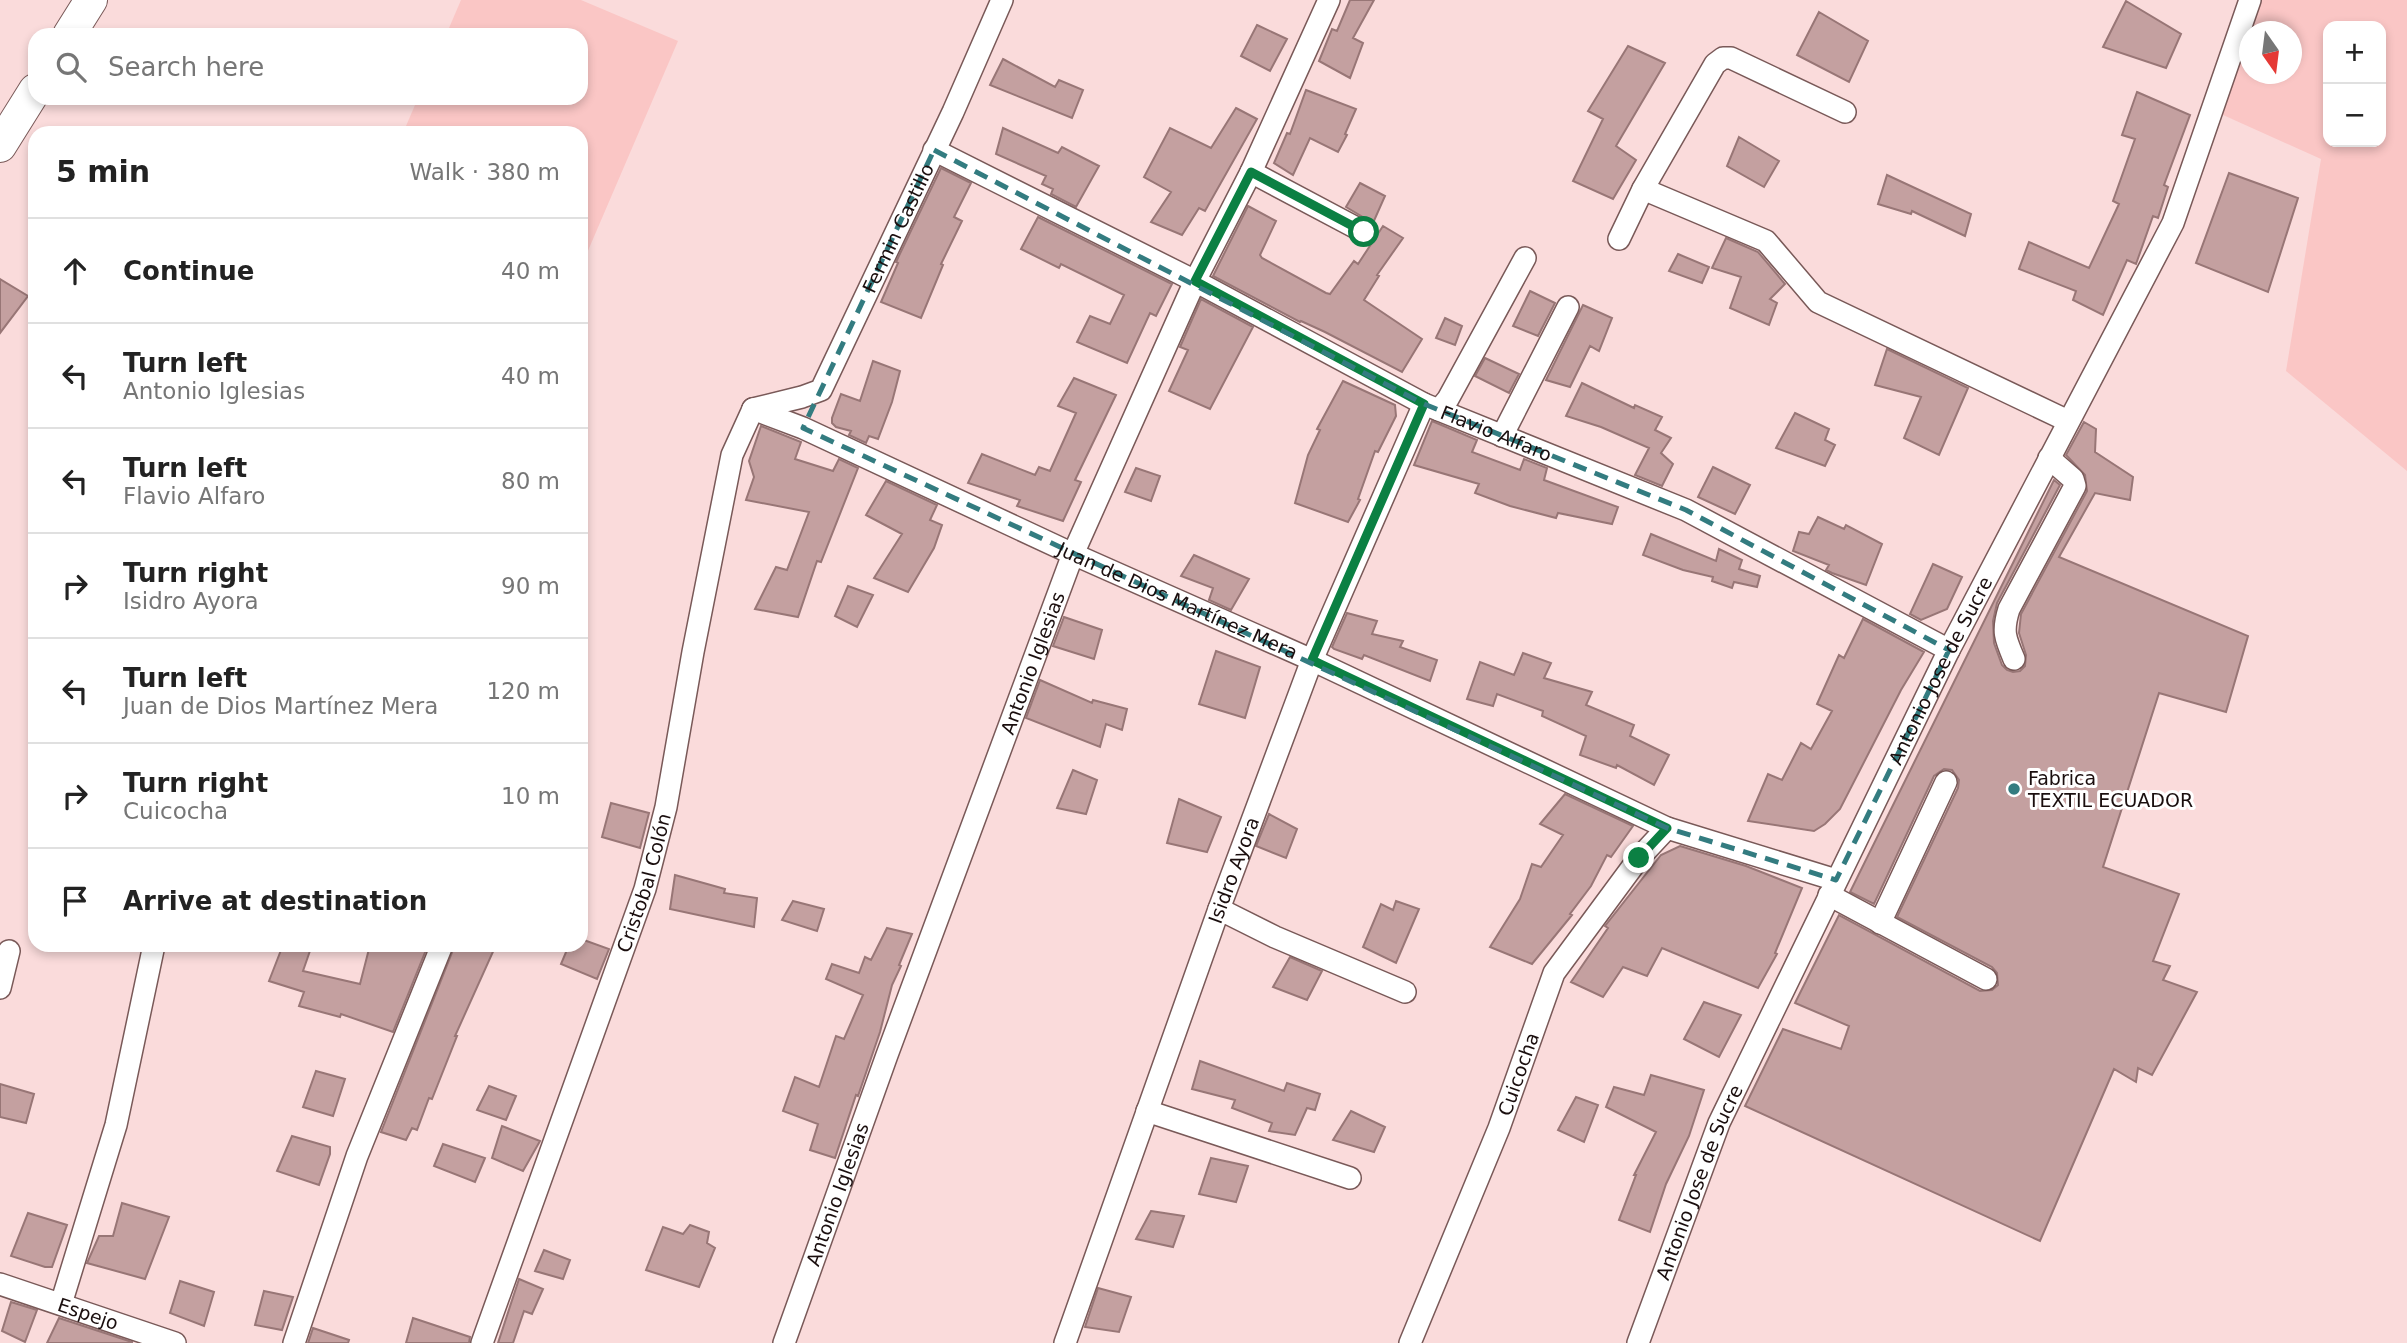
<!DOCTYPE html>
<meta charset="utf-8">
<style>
body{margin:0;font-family:"DejaVu Sans",sans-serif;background:#f2f2f2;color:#222}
.controls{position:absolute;right:21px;top:21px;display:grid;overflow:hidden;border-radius:14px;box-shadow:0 4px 10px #0003}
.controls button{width:63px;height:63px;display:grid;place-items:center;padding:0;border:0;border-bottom:2px solid #e0e0e0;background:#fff;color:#222;font:35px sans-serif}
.compass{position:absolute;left:2239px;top:21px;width:63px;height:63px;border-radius:50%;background:#fff;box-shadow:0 4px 10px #0003;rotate:166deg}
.stop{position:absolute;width:21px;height:21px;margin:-16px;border:5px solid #0b8043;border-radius:50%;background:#fff}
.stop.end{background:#0b8043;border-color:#fff;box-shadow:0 2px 7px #0008}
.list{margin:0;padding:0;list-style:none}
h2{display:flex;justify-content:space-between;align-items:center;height:91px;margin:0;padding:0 28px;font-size:30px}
h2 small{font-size:23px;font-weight:400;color:#767676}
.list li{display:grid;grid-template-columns:46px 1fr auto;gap:21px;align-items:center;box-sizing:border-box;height:105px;padding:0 28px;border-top:2px solid #e0e0e0}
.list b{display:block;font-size:26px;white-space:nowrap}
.list p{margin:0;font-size:23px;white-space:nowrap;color:#767676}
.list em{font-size:23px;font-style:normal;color:#767676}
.icon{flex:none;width:38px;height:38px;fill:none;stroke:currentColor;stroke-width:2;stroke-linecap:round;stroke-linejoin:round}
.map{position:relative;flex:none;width:2407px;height:1343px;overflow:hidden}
.search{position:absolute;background:#fff;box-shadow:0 4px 10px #0003;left:28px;top:28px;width:560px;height:77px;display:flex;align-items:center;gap:18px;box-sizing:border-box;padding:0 24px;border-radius:21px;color:#767676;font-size:26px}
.panel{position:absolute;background:#fff;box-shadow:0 4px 10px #0003;left:28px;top:126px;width:560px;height:826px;border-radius:21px}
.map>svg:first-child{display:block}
.green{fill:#fac6c5;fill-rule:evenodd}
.building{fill:#c4a0a0;stroke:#987676;stroke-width:2}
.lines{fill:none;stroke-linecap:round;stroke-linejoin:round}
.minor-casing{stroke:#795958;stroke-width:24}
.highway-casing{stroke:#795958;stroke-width:34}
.minor{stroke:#fff;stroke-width:21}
.highway{stroke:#fff;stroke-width:32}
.route{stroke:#0b8043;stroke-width:9}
.marked{fill:none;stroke:#337c80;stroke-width:5;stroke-dasharray:14 9;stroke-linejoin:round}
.poi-dot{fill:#337c80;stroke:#fff;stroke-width:2.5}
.labels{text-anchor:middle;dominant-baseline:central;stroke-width:6;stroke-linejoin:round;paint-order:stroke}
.street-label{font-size:19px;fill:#1a0e0e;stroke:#fff}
.poi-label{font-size:19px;fill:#1a0e0e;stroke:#fff;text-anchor:start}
</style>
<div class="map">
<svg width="2407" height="1343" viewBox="0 0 2407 1343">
<rect width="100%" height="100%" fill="#fadbdb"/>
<path class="green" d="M 461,0 L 581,0 L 678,41 L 581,267 L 581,133 L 403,133 L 418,98 L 581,98 L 581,35 L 446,35 Z
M 2250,0 L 2407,0 L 2407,471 L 2286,371 L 2321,159 L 2212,110 ZM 2328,26 L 2381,26 L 2381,142 L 2328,142 ZM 2250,32 L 2292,32 L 2292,74 L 2250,74 Z"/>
<path class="building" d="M 1350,0 L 1374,0 L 1353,38 L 1363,43 L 1350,78 L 1319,61 L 1332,29 L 1337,31 Z
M 2126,1 L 2181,34 L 2166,68 L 2103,47 Z
M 1819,12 L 1868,41 L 1849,82 L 1797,55 Z
M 1257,25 L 1287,39 L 1270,71 L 1241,56 Z
M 1628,46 L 1665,63 L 1616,146 L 1636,160 L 1613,199 L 1573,181 L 1603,119 L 1588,111 Z
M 1003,59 L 1055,87 L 1059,80 L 1083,90 L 1072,118 L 990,85 Z
M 1306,90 L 1356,109 L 1345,134 L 1347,135 L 1338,152 L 1310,138 L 1293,175 L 1274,163 L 1287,133 L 1290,134 Z
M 2137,92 L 2190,115 L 2164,185 L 2168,187 L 2158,218 L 2153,216 L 2136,264 L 2127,260 L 2103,315 L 2073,300 L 2076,291 L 2019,269 L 2029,242 L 2089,268 L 2119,204 L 2113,201 L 2135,139 L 2122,135 Z
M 1236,108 L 1257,119 L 1205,211 L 1199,208 L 1182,235 L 1151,222 L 1171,192 L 1144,177 L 1170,128 L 1211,148 Z
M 1003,128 L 1058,153 L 1062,147 L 1099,166 L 1076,207 L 1051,194 L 1053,189 L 1042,184 L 1046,176 L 996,154 Z
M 1739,137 L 1779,161 L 1764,187 L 1727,166 Z
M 941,168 L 971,183 L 954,217 L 962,221 L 941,264 L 943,265 L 921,318 L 881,302 L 898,263 L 896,262 Z
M 2229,173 L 2298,198 L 2268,292 L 2196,263 Z
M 1887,175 L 1971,214 L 1965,236 L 1912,211 L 1911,214 L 1878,204 Z
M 1360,183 L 1385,196 L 1373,223 L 1346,207 Z
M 1248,206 L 1276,221 L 1260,255 L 1262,258 L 1326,293 L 1330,294 L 1354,261 L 1358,264 L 1383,226 L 1403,238 L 1377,275 L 1379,276 L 1364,300 L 1422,339 L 1402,372 L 1325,332 L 1301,321 L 1300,322 L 1213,276 Z
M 1038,217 L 1172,284 L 1156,316 L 1150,313 L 1127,363 L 1077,342 L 1090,316 L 1110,324 L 1124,295 L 1061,264 L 1059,268 L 1021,249 Z
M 1726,238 L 1758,252 L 1785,284 L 1770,299 L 1777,303 L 1769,325 L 1730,308 L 1741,277 L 1712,268 Z
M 1678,254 L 1709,267 L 1702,283 L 1669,271 Z
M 0,279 L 28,296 L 0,333 Z
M 1530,291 L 1555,303 L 1538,336 L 1513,326 Z
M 1201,299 L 1253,327 L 1210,409 L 1169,391 L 1188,350 L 1180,347 Z
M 1583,305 L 1612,318 L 1599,351 L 1590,346 L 1570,387 L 1546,380 Z
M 1445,318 L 1462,326 L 1455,345 L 1436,338 Z
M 1887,349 L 1968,388 L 1939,455 L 1904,438 L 1921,397 L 1875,385 Z
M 1485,358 L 1519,374 L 1509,393 L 1475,376 Z
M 873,361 L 900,371 L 892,402 L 878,439 L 869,436 L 866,443 L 849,435 L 851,431 L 836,427 L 832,423 L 832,418 L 841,394 L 860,401 Z
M 1074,378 L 1116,395 L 1075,480 L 1081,482 L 1063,521 L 1017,506 L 1020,500 L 968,483 L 982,454 L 1035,475 L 1039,467 L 1050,471 L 1076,413 L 1058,406 Z
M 1343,381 L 1395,405 L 1396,416 L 1378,452 L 1375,451 L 1358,499 L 1360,500 L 1348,522 L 1295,503 L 1308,455 L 1320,430 L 1317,429 Z
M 1582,383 L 1634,408 L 1635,405 L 1662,417 L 1655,430 L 1671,438 L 1661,453 L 1673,464 L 1662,486 L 1635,475 L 1649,448 L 1601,427 L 1566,416 Z
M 1795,413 L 1829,429 L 1825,440 L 1835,445 L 1825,466 L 1776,448 Z
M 1432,421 L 1477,440 L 1472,452 L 1520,470 L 1524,459 L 1547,468 L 1544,480 L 1618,507 L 1612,524 L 1558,513 L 1556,518 L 1510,506 L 1475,493 L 1479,484 L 1414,465 Z
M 2084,422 L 2096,429 L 2095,452 L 2133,477 L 2130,500 L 2095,493 L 2059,557 L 2248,636 L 2226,712 L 2159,693 L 2103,867 L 2179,894 L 2153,961 L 2170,966 L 2163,980 L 2197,992 L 2152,1075 L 2138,1068 L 2136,1082 L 2114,1069 L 2040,1241 L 1745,1106 L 1783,1029 L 1841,1049 L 1849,1026 L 1795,1003 L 1839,915 L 1980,991 L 1992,990 L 1998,985 L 1997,973 L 1992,967 L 1897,917 L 1958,788 L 1959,780 L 1952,770 L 1944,769 L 1934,776 L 1874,904 L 1850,892 L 2054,480 L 2060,485 L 1997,603 L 1993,621 L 1994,643 L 2002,665 L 2007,670 L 2013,672 L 2020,671 L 2025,666 L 2026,655 L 2019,633 L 2021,614 L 2087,491 L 2085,475 L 2066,455 Z
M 761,426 L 801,442 L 795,459 L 833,471 L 839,459 L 858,468 L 821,562 L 817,561 L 798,617 L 755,609 L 776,567 L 787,570 L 809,512 L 746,500 L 754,477 L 749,461 Z
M 1713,467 L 1750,485 L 1735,514 L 1698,497 Z
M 1136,468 L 1160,476 L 1151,501 L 1125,492 Z
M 886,481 L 937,505 L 930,520 L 942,525 L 934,548 L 908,592 L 874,578 L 902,534 L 866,515 Z
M 1818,517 L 1844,529 L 1846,525 L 1882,544 L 1866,585 L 1832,573 L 1826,570 L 1829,565 L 1793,551 L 1799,532 L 1809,534 Z
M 1651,534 L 1716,561 L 1719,549 L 1742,560 L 1739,569 L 1760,576 L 1757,587 L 1734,582 L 1732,588 L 1712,581 L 1713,577 L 1683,570 L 1643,555 Z
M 1194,555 L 1249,579 L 1231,610 L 1209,600 L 1213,588 L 1181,576 Z
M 1933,564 L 1962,577 L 1947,609 L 1921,620 L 1910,614 Z
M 848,586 L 873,595 L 857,627 L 835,616 Z
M 1347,613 L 1377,621 L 1372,634 L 1403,641 L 1400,647 L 1437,660 L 1430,681 L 1364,655 L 1362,659 L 1334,649 L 1332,647 Z
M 1064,617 L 1102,630 L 1094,659 L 1053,646 Z
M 1863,619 L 1924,652 L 1901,690 L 1840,809 L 1825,824 L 1814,831 L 1748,821 L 1768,774 L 1782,780 L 1801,743 L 1811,749 L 1832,711 L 1817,704 L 1839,655 L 1844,658 Z
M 1216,651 L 1260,667 L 1245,718 L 1199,704 Z
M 1523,653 L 1551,663 L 1544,678 L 1592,692 L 1586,705 L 1634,725 L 1630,736 L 1669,755 L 1654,785 L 1617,765 L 1616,768 L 1580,755 L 1586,736 L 1542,716 L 1543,711 L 1497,694 L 1493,706 L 1467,699 L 1480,662 L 1514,675 Z
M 1040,680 L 1092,703 L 1093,700 L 1127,709 L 1122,730 L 1106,724 L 1100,747 L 1026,718 Z
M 1073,770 L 1097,780 L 1086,814 L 1057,808 Z
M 1565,794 L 1633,826 L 1611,857 L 1607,855 L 1591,886 L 1570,914 L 1572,915 L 1532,964 L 1490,947 L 1520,899 L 1532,864 L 1541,867 L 1563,835 L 1540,824 Z
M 1179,799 L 1221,817 L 1207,852 L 1167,843 Z
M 611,803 L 649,813 L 640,848 L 602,837 Z
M 1269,814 L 1297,829 L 1286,858 L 1256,846 Z
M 1680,846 L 1746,866 L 1802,888 L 1775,953 L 1777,954 L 1758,988 L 1662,948 L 1647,976 L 1623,967 L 1603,997 L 1571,982 L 1608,928 L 1605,926 L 1661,855 Z
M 675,875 L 725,889 L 724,893 L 757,898 L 754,927 L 670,909 Z
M 793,901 L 824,909 L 817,931 L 782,920 Z
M 1396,901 L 1419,909 L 1396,963 L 1363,947 L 1381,904 L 1393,910 Z
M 887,928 L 912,934 L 899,965 L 901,966 L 892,985 L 880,1032 L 858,1096 L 856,1095 L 835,1158 L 810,1150 L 818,1124 L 783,1111 L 795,1077 L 819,1087 L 836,1036 L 844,1039 L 863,995 L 826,979 L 832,964 L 859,973 L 865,957 L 871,960 Z
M 581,939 L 609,949 L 597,979 L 561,964 L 569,945 L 581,945 Z
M 283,945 L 312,945 L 303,971 L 360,984 L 370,945 L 428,945 L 393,1032 L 341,1014 L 340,1017 L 299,1006 L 304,992 L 269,981 Z
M 455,945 L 496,945 L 455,1036 L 457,1036 L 432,1099 L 429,1098 L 417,1130 L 412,1128 L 406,1140 L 381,1132 Z
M 1290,957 L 1322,971 L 1307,1000 L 1273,987 Z
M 1704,1002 L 1741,1015 L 1719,1057 L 1684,1039 Z
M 1200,1061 L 1284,1091 L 1287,1083 L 1320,1094 L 1315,1110 L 1307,1108 L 1295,1135 L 1269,1131 L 1272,1123 L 1232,1108 L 1235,1100 L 1192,1089 Z
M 316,1071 L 345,1079 L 333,1116 L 303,1107 Z
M 1651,1075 L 1704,1090 L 1689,1136 L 1666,1184 L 1650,1232 L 1619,1220 L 1636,1175 L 1634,1175 L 1656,1132 L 1606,1107 L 1614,1087 L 1644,1095 Z
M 0,1084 L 34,1094 L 26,1123 L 0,1117 Z
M 489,1086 L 516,1096 L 506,1120 L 477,1110 Z
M 1576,1097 L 1598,1105 L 1584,1142 L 1558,1130 Z
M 1351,1111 L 1385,1127 L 1374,1152 L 1333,1140 Z
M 502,1126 L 540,1141 L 523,1171 L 492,1158 Z
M 292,1136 L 330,1147 L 330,1154 L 319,1185 L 277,1171 Z
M 443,1144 L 485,1158 L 475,1182 L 434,1166 Z
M 1211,1158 L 1248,1166 L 1236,1202 L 1199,1194 Z
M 122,1203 L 169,1217 L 145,1279 L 87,1263 L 99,1236 L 113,1236 Z
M 1151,1211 L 1184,1216 L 1173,1247 L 1136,1239 Z
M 28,1213 L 67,1225 L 52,1267 L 45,1267 L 11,1256 Z
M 690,1225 L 709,1232 L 707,1243 L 715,1248 L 699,1287 L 646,1270 L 663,1227 L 683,1234 Z
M 544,1250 L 570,1260 L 563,1279 L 535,1271 Z
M 519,1279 L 543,1289 L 532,1314 L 524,1311 L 513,1343 L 498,1343 Z
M 180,1281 L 214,1292 L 204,1326 L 170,1313 Z
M 1098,1288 L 1131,1297 L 1119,1332 L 1085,1327 Z
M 264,1291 L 293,1297 L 282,1330 L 255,1325 Z
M 11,1302 L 37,1310 L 25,1342 L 2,1331 Z
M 59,1318 L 132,1342 L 132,1343 L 47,1343 Z
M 413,1318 L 470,1337 L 469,1343 L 406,1343 Z
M 313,1328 L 349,1340 L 348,1343 L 308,1343 Z"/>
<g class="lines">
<defs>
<g id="minor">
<path id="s1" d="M 934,150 L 1195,281 L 1424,404 L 1686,510 L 1949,650"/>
<path d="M 1251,172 L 1364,232"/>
<path d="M 1643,189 L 1766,241 L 1818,302 L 2068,421"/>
<path d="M 1619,239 L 1643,189 L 1715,64 L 1723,58 L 1731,58 L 1845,112"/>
<path id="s2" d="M 753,409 L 803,428 L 1073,554 L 1312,660 L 1667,828 L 1836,880"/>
<path id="s3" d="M 753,409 L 802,397 L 821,390 L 953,112 L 1002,0"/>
<path d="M 1439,410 L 1448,399 L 1525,258"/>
<path d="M 1502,436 L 1568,307"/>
<path d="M 2014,659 C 2005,638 2002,631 2009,609 L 2075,486 L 2073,479 L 2049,458"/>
<path d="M 1829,895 L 1986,979"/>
<path d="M 1219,909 L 1275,937 L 1405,992"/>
<path d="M 1880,923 L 1946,782"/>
<path d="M 0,988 L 9,951"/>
<path d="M 1147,1111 L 1350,1178"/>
<path id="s4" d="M 0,1284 L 175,1343"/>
<path d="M 61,1304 L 116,1125 L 154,945"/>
<path d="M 294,1343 L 357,1156 L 442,945"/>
<path id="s5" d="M 482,1343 L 645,889 L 666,807 L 693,652 L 732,455 L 753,409"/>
<path id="s6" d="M 784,1343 L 887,1055 L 1073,554 L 1195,281 L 1251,172 L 1329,0"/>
<path id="s7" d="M 1065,1343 L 1219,909 L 1312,660 L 1424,404"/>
<path id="s8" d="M 1410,1343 L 1499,1128 L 1554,973 L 1639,858 L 1667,828"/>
<path id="s9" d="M 1638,1343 L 1719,1123 L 1949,650 L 2173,223 L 2250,0"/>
</g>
<path id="highway" d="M 69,35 L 91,0
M 0,146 L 35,90"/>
</defs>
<use href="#minor" class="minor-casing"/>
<use href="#highway" class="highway-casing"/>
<use href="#minor" class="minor"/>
<use href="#highway" class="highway"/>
</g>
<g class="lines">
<path class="route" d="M 1364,232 L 1251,172 L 1195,281 L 1424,404 L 1312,660 L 1667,828 L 1639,858"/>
</g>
<path class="marked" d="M 934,150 L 1424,404 L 1686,510 L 1949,650 L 1836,880 L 1667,828 L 803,428 Z"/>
<circle class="poi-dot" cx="2014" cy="789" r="7"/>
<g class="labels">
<g class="street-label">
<text stroke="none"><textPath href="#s3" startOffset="250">Fermin Castillo</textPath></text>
<text stroke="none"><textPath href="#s1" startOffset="630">Flavio Alfaro</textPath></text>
<text stroke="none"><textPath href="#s2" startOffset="466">Juan de Dios Martínez Mera</textPath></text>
<text stroke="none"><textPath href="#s6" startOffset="724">Antonio Iglesias</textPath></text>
<text stroke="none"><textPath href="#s9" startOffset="738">Antonio Jose de Sucre</textPath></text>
<text stroke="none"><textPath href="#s7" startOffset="502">Isidro Ayora</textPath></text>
<text stroke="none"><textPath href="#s5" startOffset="488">Cristobal Colón</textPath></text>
<text stroke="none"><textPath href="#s8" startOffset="290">Cuicocha</textPath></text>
<text stroke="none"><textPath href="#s9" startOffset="172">Antonio Jose de Sucre</textPath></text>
<text stroke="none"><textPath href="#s6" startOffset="158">Antonio Iglesias</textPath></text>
<text stroke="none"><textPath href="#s4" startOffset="93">Espejo</textPath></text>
</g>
<g class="poi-label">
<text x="2028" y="778">Fabrica<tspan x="2028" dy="22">TEXTIL ECUADOR</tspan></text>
</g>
</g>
</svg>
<div class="controls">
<button>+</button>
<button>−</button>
</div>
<svg class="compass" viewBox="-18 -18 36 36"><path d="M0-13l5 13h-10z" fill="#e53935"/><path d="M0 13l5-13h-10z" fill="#767676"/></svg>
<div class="stop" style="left:1364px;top:232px"></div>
<div class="stop end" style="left:1639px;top:858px"></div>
<div class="search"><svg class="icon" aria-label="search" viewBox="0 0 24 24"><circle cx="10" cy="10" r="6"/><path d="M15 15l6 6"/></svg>Search here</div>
<section class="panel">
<h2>5 min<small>Walk · 380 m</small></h2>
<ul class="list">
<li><svg class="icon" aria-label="ahead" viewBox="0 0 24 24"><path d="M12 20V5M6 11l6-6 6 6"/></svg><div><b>Continue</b></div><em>40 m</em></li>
<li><svg class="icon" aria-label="left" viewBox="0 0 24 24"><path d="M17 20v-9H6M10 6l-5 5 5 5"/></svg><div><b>Turn left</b><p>Antonio Iglesias</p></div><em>40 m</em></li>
<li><svg class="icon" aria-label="left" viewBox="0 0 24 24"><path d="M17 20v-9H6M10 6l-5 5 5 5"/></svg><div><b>Turn left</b><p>Flavio Alfaro</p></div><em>80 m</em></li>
<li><svg class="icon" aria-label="right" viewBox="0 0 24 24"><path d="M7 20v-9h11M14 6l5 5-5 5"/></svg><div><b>Turn right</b><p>Isidro Ayora</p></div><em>90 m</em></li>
<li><svg class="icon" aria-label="left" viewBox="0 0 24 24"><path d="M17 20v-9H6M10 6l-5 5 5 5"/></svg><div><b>Turn left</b><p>Juan de Dios Martínez Mera</p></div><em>120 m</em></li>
<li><svg class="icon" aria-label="right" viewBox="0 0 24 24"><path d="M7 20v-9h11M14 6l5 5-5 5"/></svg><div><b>Turn right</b><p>Cuicocha</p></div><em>10 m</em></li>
<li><svg class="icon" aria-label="arrive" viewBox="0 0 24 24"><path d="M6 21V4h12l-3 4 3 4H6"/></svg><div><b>Arrive at destination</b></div></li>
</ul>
</section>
</div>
